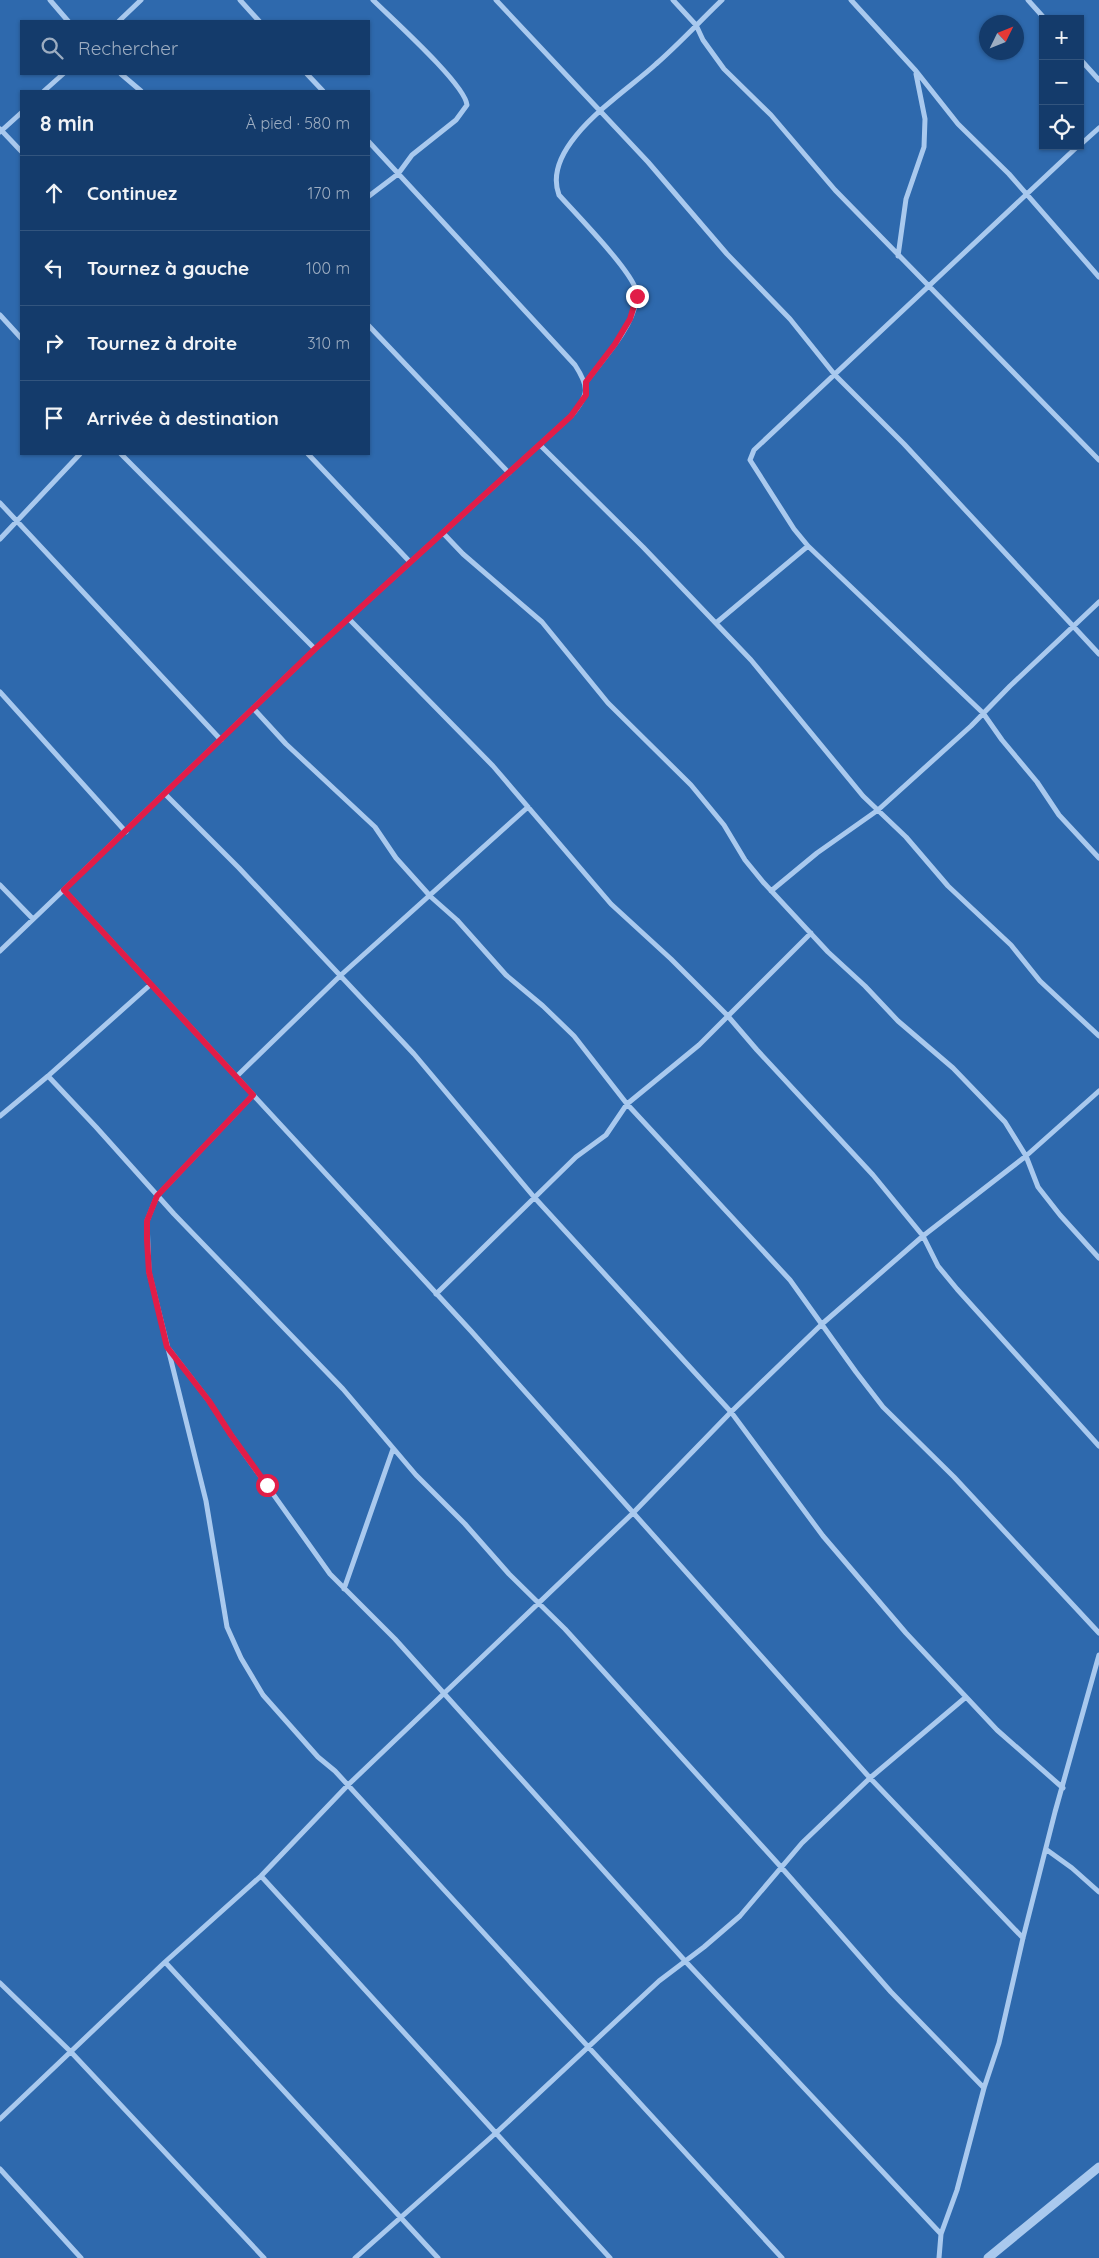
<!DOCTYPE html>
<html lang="fr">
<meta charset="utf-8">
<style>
body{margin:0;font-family:Quicksand,sans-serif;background:#1d4271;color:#f1f3f6}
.controls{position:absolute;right:15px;top:15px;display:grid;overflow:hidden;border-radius:0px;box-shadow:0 1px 4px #0004}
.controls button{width:45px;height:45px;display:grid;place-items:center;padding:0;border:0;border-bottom:1px solid #33557e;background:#143b6b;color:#f1f3f6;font:25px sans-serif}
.compass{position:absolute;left:979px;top:15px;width:45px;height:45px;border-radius:50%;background:#143b6b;box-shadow:0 1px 4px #0004;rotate:47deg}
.stop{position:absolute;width:15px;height:15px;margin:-11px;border:4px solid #e11d48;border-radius:50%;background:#fff}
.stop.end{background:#e11d48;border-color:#fff;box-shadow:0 1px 5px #0008}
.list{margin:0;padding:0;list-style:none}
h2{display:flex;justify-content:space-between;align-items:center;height:65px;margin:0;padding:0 20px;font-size:21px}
h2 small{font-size:16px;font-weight:400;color:#9dadc1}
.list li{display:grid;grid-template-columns:32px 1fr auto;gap:15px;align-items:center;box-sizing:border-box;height:75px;padding:0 20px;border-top:1px solid #33557e}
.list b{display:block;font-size:19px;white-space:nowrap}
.list em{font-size:16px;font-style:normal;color:#9dadc1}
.icon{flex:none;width:28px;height:28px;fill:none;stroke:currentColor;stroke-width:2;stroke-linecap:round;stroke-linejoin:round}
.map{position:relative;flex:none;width:1099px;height:2258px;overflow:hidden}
.search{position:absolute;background:#143b6b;box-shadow:0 1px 4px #0004;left:20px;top:20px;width:350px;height:55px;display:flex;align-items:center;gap:12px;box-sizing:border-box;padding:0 18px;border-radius:0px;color:#9dadc1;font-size:19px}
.panel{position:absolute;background:#143b6b;box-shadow:0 1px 4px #0004;left:20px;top:90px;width:350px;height:365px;border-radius:0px}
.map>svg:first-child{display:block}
.green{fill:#2e69ad;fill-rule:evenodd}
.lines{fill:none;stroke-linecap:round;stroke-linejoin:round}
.minor{stroke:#a9c9ee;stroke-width:5}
.tertiary{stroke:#a9c9ee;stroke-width:9}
.route{stroke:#e11d48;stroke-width:6}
</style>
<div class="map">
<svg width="1099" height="2258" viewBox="0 0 1099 2258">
<rect width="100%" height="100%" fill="#1b4f8f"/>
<path class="green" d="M 0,0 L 1099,0 L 1099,2258 L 0,2258 ZM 1043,19 L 1080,19 L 1080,146 L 1043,146 ZM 21,21 L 369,21 L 369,74 L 21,74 ZM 986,22 L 1016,22 L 1016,52 L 986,52 ZM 21,91 L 369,91 L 369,454 L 21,454 Z"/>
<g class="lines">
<path class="minor" d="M 50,0 L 68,21
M 240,0 L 259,21
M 496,0 L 648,162 L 727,254 L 790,319 L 835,375 L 904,444 L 1099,654
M 673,0 L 696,25 L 703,40 L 724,69 L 771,115 L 835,190 L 1099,460
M 851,0 L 916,71 L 958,124 L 1009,174 L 1099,277
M 1028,0 L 1045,19
M 119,21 L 141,0
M 1080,59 L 1099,80
M 121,74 L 141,91
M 307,74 L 323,91
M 44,91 L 63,74
M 0,129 L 21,151
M 0,132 L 21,113
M 1080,145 L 1099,128
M 1078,146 L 754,450 L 750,460 L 794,529 L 808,546 L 983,713 L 1002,740 L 1037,782 L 1059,815 L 1099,858
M 369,196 L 398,174 L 412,155 L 456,120 L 467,105 C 465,84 391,18 373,0
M 898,256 L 906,199 L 924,147 L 925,119 L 916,74
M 0,315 L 21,338
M 369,326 L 509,473
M 586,382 C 602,360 632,329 636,301 C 637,298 637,293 636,290 C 630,269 576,214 559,195 C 540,145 625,93 656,64 C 679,44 700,21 722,0
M 540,445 L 643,547 L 751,660 L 863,796 L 906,837 L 948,886 L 1011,945 L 1040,981 L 1099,1036
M 121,454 L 315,649
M 308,454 L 410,562
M 0,503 L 221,740
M 443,533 L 463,554 L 542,622 L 608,703 L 691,785 L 724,825 L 745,860 L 763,882 L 828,952 L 865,986 L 898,1021 L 953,1068 L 1005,1122 L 1026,1156 L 1038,1187 L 1060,1215 L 1099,1258
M 0,539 L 80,454
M 349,619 L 493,766 L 611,904 L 671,959 L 727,1015 L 757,1050 L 873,1175 L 923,1236 L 938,1266 L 957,1289 L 1099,1446
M 716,623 L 808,546
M 0,692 L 126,832
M 253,708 L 286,744 L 375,827 L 396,858 L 431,897 L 457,920 L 506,975 L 543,1006 L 574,1036 L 627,1104 L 790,1280 L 856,1372 L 883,1407 L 954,1477 L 1099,1633
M 165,794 L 239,868 L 414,1054 L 534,1197 L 731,1412 L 823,1536 L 906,1633 L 997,1730 L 1063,1788
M 0,885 L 33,919
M 64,890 L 471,1331 L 870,1778 L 1023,1938
M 771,891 L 817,853 L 878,810 L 971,726 L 1010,686 L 1099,602
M 0,951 L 315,649 L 571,416 C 589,395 590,388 575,365 L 369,142
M 48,1076 L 96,1127 L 174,1214 L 343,1389 L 416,1475 L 465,1524 L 509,1574 L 565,1629 L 781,1867 L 891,1992 L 984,2088
M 236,1077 L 341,975 L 528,807
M 253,1095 L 157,1196 L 147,1221 L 149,1272 L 206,1501 L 227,1627 L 241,1658 L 263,1695 L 318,1757 L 335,1771 L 782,2258
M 0,1116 L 48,1076 L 150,985
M 436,1294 L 576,1157 L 606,1135 L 627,1104 L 699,1045 L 811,933
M 169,1349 L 209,1401 L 231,1435 L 330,1574 L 395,1639 L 686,1962 L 941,2234
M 344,1589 L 393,1449
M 1047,1850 L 1072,1868 L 1099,1892
M 261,1876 L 610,2258
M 165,1962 L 438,2258
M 0,1983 L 71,2052 L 264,2258
M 0,2119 L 165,1962 L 261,1876 L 348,1785 L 634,1512 L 731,1412 L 822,1324 L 923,1236 L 1026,1156 L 1099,1091
M 0,2169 L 81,2258
M 355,2258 L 497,2132 L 659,1981 L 704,1947 L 740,1916 L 802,1843 L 870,1778 L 966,1697
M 939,2258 L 941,2234 L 957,2190 L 984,2088 L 999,2043 L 1023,1938 L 1055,1812 L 1099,1655"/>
<path class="tertiary" d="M 988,2258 L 1099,2167"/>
</g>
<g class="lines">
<path class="route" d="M 267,1485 L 231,1435 L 209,1401 L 167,1347 L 149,1272 L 147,1240 L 147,1221 L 157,1196 L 253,1095 L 64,890 L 315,649 L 571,416 L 586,395 L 586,382 L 615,344 L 630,319 L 637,296"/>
</g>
</svg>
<div class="controls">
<button>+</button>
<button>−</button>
<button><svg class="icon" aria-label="locate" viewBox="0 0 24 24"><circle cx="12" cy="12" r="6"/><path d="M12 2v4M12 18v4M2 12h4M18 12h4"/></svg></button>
</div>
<svg class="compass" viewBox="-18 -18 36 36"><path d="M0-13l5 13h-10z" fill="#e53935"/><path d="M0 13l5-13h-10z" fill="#9dadc1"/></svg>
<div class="stop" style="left:267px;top:1485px"></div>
<div class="stop end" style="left:637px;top:296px"></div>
<div class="search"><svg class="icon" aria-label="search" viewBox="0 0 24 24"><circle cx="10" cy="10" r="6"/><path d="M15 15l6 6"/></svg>Rechercher</div>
<section class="panel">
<h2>8 min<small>À pied · 580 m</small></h2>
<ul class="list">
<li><svg class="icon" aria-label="ahead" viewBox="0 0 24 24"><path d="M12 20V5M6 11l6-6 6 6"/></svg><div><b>Continuez</b></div><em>170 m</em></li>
<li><svg class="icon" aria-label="left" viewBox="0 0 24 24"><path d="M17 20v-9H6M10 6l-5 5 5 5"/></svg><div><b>Tournez à gauche</b></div><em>100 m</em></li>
<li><svg class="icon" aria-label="right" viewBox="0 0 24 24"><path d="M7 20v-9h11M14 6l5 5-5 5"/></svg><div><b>Tournez à droite</b></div><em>310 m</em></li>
<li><svg class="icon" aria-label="arrive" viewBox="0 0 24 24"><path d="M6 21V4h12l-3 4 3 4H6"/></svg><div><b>Arrivée à destination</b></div></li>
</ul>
</section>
</div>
